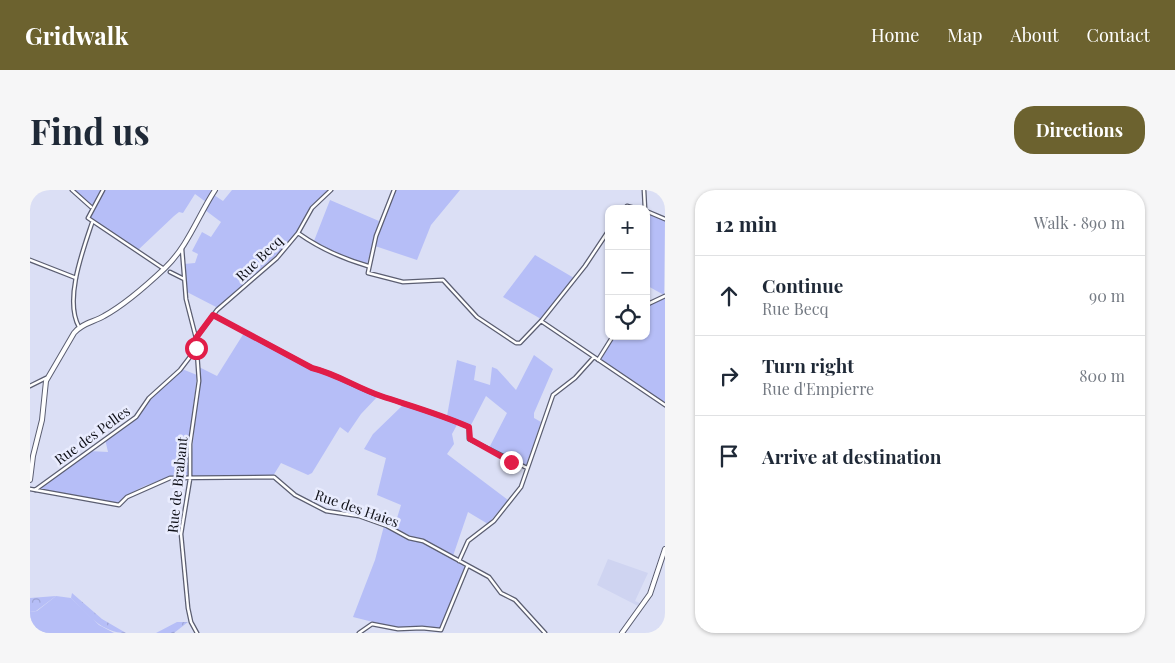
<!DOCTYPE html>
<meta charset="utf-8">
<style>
body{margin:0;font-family:"Playfair Display",serif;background:#f6f6f7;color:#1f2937}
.controls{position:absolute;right:15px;top:15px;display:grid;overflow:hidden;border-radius:10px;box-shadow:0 1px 4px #0004}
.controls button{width:45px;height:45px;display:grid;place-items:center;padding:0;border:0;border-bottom:1px solid #e0e1e3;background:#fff;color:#1f2937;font:25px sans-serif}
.stop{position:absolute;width:15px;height:15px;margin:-11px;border:4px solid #e11d48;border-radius:50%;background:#fff}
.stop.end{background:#e11d48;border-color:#fff;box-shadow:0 1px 5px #0008}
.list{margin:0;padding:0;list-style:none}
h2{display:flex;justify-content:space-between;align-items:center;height:65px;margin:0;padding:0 20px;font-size:21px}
h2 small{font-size:16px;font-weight:400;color:#747a83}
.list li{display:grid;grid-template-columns:32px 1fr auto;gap:15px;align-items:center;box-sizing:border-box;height:80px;padding:0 20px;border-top:1px solid #e0e1e3}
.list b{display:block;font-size:19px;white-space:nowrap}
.list p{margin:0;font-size:16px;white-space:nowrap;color:#747a83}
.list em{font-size:16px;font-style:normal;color:#747a83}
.icon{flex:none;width:28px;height:28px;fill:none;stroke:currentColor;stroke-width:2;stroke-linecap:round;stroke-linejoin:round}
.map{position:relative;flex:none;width:635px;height:443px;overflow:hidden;border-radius:20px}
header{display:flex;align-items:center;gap:30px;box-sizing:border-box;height:70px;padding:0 25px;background:#6c622f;color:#fff}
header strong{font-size:24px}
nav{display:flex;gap:28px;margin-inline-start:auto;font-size:18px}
.intro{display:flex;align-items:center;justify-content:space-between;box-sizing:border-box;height:120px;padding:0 30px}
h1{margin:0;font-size:35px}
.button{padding:12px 22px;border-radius:20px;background:#6c622f;color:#fff;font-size:18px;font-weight:700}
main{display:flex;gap:30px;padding:0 30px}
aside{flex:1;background:#fff;border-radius:20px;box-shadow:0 1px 4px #0004}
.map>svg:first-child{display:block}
.built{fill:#cfd4f1}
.green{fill:#b6bef7}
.forest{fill:url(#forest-crowns)}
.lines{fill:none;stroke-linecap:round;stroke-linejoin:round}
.minor-casing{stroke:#5b5e71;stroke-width:5}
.major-casing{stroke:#5b5e71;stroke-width:6}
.minor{stroke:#fff;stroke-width:2.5}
.major{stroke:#fff;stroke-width:4}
.route{stroke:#e11d48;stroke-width:6}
.labels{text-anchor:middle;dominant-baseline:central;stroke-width:5;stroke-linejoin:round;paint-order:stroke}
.street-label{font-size:14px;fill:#0d0e15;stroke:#e9ecfe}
</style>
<header>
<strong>Gridwalk</strong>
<nav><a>Home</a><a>Map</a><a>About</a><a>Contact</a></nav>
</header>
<div class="intro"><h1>Find us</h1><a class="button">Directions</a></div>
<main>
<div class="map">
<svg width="635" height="443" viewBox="0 0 635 443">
<defs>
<pattern id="forest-crowns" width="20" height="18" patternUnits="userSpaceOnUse" patternTransform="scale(1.25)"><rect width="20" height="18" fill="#b6bef7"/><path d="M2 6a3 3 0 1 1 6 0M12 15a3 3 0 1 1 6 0" fill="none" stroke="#9ba2d3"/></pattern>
</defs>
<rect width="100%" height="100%" fill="#dbdff5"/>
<path class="built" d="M 578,369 L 618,383 L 605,411 L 612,414 L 610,417 L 567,395 Z"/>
<path class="green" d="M 43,0 L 70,0 L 70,4 L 61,17 Z
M 74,0 L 183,0 L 176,12 L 165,4 L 153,23 L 149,22 L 144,26 L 107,61 L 60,28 Z
M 202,0 L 298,0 L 281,16 L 266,43 L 255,57 L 188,118 L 157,102 L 154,74 L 165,73 L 168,64 L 162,61 L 172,42 L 181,47 L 191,32 L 175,20 L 184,5 L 193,11 Z
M 365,0 L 430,0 L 401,35 L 387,70 L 345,56 L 359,11 Z
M 300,10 L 349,31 L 337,74 L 313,66 L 284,51 Z
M 616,22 L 635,30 L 634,105 L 616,95 Z
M 505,65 L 544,88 L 511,129 L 473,107 Z
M 635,107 L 635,213 L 571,170 L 584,146 L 616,146 L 616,117 Z
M 214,143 L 284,181 L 297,183 L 348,206 L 331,224 L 318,243 L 310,237 L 282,283 L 278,285 L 251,273 L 243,286 L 161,286 C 161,249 170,213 169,177 L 187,186 Z
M 504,165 L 523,179 L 504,223 L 504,228 L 511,232 L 496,276 L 459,258 L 477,223 L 456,206 L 440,237 L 417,226 L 427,170 L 446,176 L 444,190 L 460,195 L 462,177 L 467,179 L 486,200 Z
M 152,179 L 167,185 L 159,253 L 158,287 C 133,287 107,296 88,313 L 8,299 L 59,261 L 78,262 L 75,249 L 106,228 L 119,210 Z
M 374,214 L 428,233 L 422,244 L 424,254 L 417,264 L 478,310 L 458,334 L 438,322 L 423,366 L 364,338 L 371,315 L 347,305 L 356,268 L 334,259 L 343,244 Z
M 354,336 L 380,349 L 396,354 L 435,377 L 410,438 L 367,438 L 323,427 L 345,370 Z
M 26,406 L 41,408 L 69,435 L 84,443 L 0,443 L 0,422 L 7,421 Z"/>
<path class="forest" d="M 42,403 L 72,429 L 96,443 C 72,443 57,424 41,408 Z
M 26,406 L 6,421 L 0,422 L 0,408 Z
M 147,432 L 158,432 L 144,443 L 126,443 Z"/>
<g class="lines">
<defs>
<path id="minor" d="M 42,0 L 61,17
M 73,0 L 58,28 L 134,79
M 364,0 L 346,46 L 338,83 L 373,92 L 413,90 L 447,127 L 486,153 L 490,153 L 512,130 L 555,76 L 579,40
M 614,0 L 615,19
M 594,19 L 597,16 L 608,19
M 616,21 L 635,29
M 268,43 C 289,58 314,69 338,76
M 152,59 L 156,109 L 166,148 L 169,191 L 160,254 L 160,289 L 151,344 L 158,418 L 161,432 L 167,443
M 0,70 L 46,88
M 140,82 L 154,89
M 616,115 L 635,106
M 183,125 L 282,178 C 307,184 327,198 351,206 C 381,216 410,224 439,237 L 439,249 L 497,278
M 511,131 L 635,215
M 49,137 C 34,110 53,60 62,33
M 166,148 L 187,120 L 247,68 L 268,43 L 282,18 L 301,0
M 568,170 L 583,146
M 0,196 L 16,188
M 0,299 L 89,315 L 97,307 L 140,288 L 244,287 L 265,305 L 296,321 L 329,326 L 357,336 L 379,348 L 393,351 L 459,387 L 471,403 L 485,410 L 515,443
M 5,300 L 106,227 L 119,208 L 150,180 L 166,159
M 429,371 L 438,351 L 464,331 L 491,297 L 523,205 L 545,188 L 564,167
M 329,443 L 342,434 L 368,439 L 392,438 L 411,440 L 437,377"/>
<path id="major" d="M 0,290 L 3,266 L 12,230 L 16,191 L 44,143 C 52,133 64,132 74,126 C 96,114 117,95 135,78 C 158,56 168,26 185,0
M 592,443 L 620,404 L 635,359"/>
</defs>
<use href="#minor" class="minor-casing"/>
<use href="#major" class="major-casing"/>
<use href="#minor" class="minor"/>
<use href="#major" class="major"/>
</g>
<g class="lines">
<path class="route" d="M 166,158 L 166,148 L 183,125 L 282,178 C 307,184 327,198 351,206 C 381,216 410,224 439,237 L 440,249 L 481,272"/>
</g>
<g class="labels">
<g class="street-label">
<text transform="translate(229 68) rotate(-44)">Rue Becq</text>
<text transform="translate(62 245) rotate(-36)">Rue des Pelles</text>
<text transform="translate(147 295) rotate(-84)">Rue de Brabant</text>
<text transform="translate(327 318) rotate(19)">Rue des Haies</text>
</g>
</g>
</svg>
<div class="controls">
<button>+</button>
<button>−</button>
<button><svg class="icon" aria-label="locate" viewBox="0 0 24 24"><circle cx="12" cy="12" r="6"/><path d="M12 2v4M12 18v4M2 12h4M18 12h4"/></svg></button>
</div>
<div class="stop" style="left:166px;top:158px"></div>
<div class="stop end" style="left:481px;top:272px"></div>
</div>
<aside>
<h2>12 min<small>Walk · 890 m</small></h2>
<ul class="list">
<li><svg class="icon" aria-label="ahead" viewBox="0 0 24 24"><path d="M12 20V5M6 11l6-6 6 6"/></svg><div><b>Continue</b><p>Rue Becq</p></div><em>90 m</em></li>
<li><svg class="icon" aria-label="right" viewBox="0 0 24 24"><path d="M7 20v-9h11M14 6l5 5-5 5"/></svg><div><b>Turn right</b><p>Rue d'Empierre</p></div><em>800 m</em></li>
<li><svg class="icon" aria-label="arrive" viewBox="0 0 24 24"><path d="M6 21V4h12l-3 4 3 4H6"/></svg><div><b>Arrive at destination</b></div></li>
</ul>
</aside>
</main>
